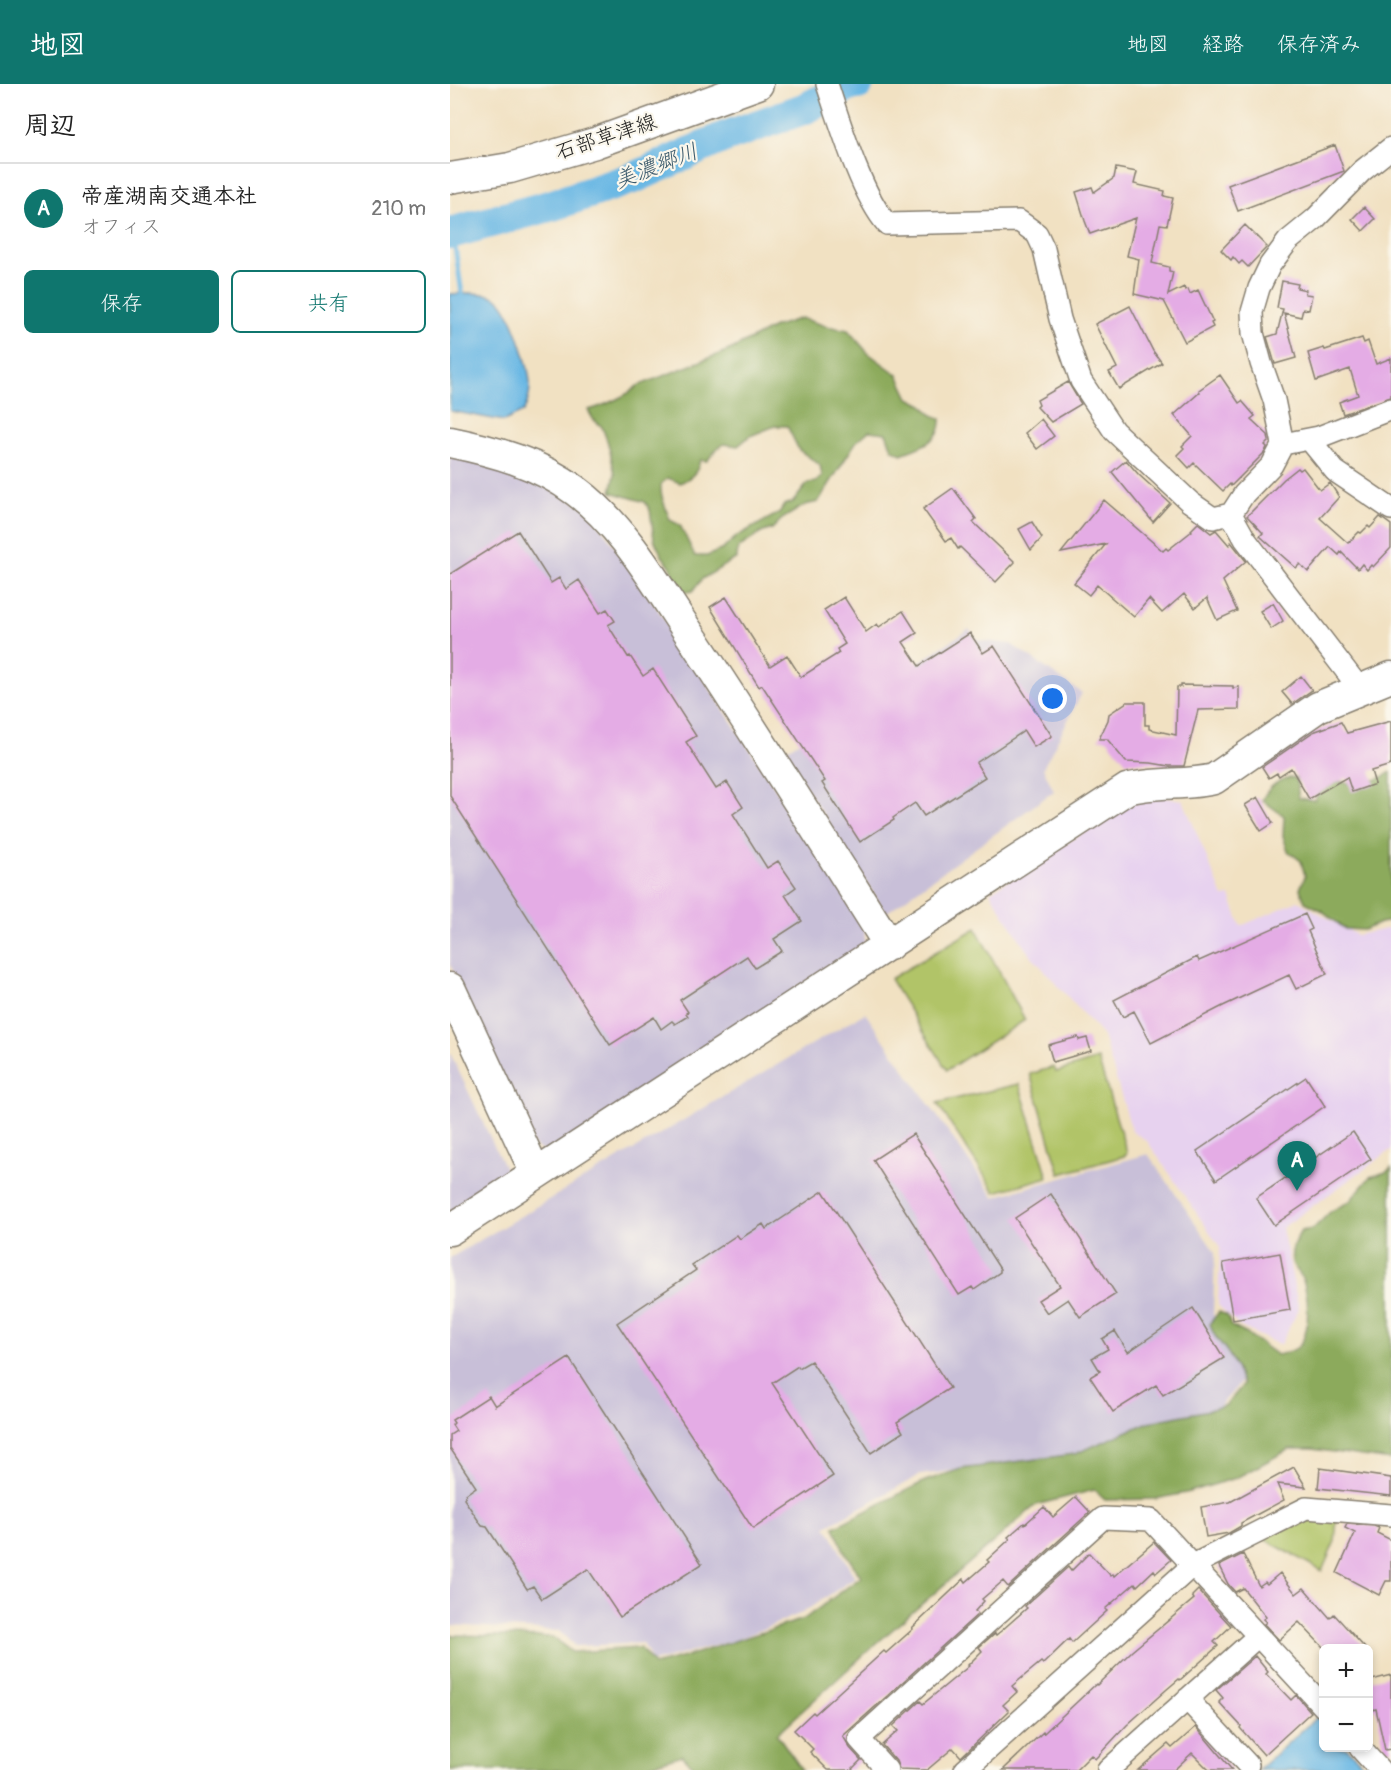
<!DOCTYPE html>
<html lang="ja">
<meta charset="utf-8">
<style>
body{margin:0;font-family:Pangolin,"Klee One",sans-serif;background:#f2f2f2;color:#222}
.controls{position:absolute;right:18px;bottom:18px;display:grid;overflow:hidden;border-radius:9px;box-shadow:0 3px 9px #0003}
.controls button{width:54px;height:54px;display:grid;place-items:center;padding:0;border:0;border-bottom:2px solid #e0e0e0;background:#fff;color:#222;font:30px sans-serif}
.you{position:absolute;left:603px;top:615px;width:21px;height:21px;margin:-15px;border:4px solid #fff;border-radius:50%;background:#1a73e8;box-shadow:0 0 0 9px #1a73e833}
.badge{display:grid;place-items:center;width:39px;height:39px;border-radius:50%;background:#0f766e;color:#fff;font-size:20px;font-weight:700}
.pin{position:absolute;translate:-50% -50px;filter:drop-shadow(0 2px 3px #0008)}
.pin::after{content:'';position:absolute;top:32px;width:21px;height:18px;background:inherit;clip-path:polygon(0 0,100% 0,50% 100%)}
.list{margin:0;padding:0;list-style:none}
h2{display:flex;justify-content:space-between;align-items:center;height:78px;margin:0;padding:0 24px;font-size:26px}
h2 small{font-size:20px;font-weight:400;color:#767676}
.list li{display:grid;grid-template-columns:39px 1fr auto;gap:18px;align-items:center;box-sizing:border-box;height:90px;padding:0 24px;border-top:2px solid #e0e0e0}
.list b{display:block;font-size:22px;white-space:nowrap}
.list p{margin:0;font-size:20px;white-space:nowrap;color:#767676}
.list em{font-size:20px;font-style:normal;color:#767676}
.actions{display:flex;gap:12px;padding:18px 24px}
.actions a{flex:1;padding:14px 0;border:2px solid #0f766e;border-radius:9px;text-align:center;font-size:21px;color:#0f766e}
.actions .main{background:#0f766e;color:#fff}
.map{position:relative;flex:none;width:941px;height:1686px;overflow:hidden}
header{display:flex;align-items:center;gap:36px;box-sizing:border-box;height:84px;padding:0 30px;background:#0f766e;color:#fff}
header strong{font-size:28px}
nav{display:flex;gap:33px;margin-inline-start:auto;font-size:21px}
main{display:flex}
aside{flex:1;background:#fff}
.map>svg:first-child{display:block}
.built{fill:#e7d2ef}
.industrial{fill:#c8bfd8}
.green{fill:#b1c467;stroke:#667042;stroke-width:1.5}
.forest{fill:#8caa5c;stroke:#54633c;stroke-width:1.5;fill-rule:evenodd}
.water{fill:#6ab8e4;stroke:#436a80;stroke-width:1.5}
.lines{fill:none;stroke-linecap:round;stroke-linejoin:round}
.stream{stroke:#6ab8e4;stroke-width:5}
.river{stroke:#6ab8e4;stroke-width:32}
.building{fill:#e4ace5}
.street-casing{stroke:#867e6f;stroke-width:24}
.secondary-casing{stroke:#867e6f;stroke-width:33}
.street{stroke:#fff;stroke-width:21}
.secondary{stroke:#fff;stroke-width:30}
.labels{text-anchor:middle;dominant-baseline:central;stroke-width:4.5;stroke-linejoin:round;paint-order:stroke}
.street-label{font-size:21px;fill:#1c1c1c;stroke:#fbf7ec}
.water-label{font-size:22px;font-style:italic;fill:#3b5a6c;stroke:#fbf7ec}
</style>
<header>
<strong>地図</strong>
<nav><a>地図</a><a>経路</a><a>保存済み</a></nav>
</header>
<main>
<aside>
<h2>周辺<small></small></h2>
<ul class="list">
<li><span class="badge">A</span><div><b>帝産湖南交通本社</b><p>オフィス</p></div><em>210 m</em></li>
</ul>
<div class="actions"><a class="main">保存</a><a>共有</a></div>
</aside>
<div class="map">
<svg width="941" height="1686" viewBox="0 0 941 1686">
<rect width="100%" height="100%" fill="#fbf7ec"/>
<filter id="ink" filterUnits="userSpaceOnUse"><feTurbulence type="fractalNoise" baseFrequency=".0167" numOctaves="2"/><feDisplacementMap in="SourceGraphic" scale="12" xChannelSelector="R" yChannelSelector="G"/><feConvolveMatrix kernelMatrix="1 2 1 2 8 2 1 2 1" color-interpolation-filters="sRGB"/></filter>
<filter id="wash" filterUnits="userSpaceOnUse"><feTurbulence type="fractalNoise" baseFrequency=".008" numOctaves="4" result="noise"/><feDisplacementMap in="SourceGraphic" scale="24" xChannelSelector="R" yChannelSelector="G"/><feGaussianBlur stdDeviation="1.35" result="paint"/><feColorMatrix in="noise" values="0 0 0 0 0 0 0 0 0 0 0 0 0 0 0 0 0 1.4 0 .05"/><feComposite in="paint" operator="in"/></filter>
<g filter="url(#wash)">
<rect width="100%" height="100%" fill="#f1e1c2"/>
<path class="built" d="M 712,713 L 733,716 L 773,813 L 780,812 L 791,842 L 848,817 L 907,851 L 941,844 L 941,1066 L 832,1144 L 849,1225 L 830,1261 L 789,1242 L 768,1221 L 770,1163 L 697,1057 L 682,1047 L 653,952 L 578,868 L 540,808 L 680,719 Z"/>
<path class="industrial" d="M 0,369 L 52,379 L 137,424 L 182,486 L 415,841 L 414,868 L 102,1073 L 83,1061 L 0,880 Z
M 519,545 L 528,556 L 561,560 L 632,609 L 593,684 L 604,707 L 436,829 L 333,668 Z
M 415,929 L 544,1113 L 698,1070 L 765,1168 L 763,1231 L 804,1283 L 762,1331 L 625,1370 L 470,1391 L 376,1442 L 405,1494 L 352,1529 L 286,1556 L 202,1578 L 193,1559 L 125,1562 L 109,1547 L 0,1541 L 0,1174 Z
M 0,969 L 59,1093 L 0,1132 Z"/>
<path class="green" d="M 526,844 L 575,936 L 497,986 L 440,895 Z
M 648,975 L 677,1069 L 674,1072 L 610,1090 L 580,990 L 604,983 L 606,988 Z
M 569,1000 L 598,1093 L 545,1108 L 487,1019 Z
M 855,1433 L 887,1434 L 885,1457 L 872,1487 L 812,1454 Z"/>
<path class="forest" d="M 351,234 L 376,242 L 398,246 L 418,269 L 448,291 L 459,314 L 473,321 L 481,330 L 491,335 C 493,357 468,364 451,370 L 442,365 L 436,349 L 419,347 L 406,358 L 368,418 L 355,421 L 332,435 L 322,445 L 311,449 L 288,464 L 287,474 L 252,495 L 243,507 L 230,509 L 224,495 L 221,483 L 212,472 L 204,455 L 200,426 L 195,418 L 161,408 L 165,390 L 158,359 L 152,343 L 143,335 L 138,326 C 149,324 181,310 187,302 L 282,265 L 324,243 ZM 325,342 L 337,342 L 349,366 L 370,381 L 372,392 L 366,398 L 358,399 L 343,418 L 334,421 L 329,429 L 287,452 L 273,465 L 257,472 L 245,472 L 230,441 L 220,436 C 216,422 210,414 211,400 L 218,394 L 230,399 C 241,394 248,389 250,376 L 257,377 L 266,366 L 274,360 L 288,362 L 300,352 Z
M 941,688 L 941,837 L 930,839 L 914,846 L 895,845 L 871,826 L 855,818 L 850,805 L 855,792 L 851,777 L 838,767 L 833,752 L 834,732 L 812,716 C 819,702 830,693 846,694 L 849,714 L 864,716 L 870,707 L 887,697 C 905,701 925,699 941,688 Z
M 941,1084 L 941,1376 L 862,1365 L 840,1365 L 786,1394 L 736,1409 L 705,1415 L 655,1416 L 644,1406 L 586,1421 L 419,1566 L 327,1650 L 352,1686 L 247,1686 L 232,1671 L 200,1681 L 196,1686 L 0,1686 L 0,1551 L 102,1553 L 122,1568 L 190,1564 L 204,1581 L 234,1573 L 354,1535 L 411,1493 L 394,1467 L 384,1443 L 475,1397 L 511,1385 L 625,1370 L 699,1338 L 759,1326 L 776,1321 L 793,1301 C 789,1290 785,1279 778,1269 C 771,1258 762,1252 760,1239 L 769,1228 L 777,1231 L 781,1242 L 799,1251 L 827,1271 C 835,1269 843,1268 849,1262 C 861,1248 859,1210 852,1194 C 850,1188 843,1184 842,1178 C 840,1166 845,1157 851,1147 L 863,1145 L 881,1127 L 899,1118 L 920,1093 L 936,1088 Z"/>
<path class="water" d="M 21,209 C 31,210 39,209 48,215 C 62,225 80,284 80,301 C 80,312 78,319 73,328 L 54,337 L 0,327 L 0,210 Z
M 868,1632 L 873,1638 L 874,1664 L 897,1664 L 918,1686 L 808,1686 Z"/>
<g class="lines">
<path class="stream" d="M 3,150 L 13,216"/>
<path class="river" d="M 0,149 L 103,121 L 186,93 L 272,54 L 356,24 L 401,1 L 408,0"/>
</g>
<g id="blocks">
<path class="building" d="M 885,61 L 894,87 L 788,127 L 778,101 Z
M 666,84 L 687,88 L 684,100 L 715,107 L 714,112 L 723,114 L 717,141 L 710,140 L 702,179 L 719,183 L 719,187 L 723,188 L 718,211 L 734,203 L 735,206 L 738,205 L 740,210 L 748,206 L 763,238 L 761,239 L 763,243 L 735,258 L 714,217 L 684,210 L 689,175 L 677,172 L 686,134 L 640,150 L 635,137 L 626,108 L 642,103 L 644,108 L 664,94 Z
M 914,123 L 925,135 L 913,147 L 902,135 Z
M 795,141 L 817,163 L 798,183 L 792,177 L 789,180 L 783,173 L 781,176 L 771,166 Z
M 832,197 L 848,200 L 847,204 L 856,206 L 855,210 L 862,211 L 859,226 L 853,225 L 851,233 L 834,229 L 846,274 L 825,280 L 817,253 L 827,250 L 833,225 L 827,224 Z
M 680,222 L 703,267 L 712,279 L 669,305 L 659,288 L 667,284 L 645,240 Z
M 912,254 L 914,259 L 918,257 L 926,280 L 941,274 L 941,313 L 893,330 L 889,318 L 908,311 L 900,285 L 866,297 L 858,269 L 874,264 L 875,266 Z
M 770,291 L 789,319 L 792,317 L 805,332 L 801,335 L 818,351 L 819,357 L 815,361 L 817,363 L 815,368 L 781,402 L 780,400 L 773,407 L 744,379 L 739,384 L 727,371 L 734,364 L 732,362 L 742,352 L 724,331 L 750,308 L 749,306 Z
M 618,298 L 631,320 L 601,338 L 587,323 L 589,321 L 587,316 Z
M 591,335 L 604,352 L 587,365 L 575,349 Z
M 676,376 L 689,391 L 720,419 L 703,438 L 662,388 Z
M 848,384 L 850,386 L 853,384 L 870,406 L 880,399 L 889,413 L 870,434 L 898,459 L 909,448 L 911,449 L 918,442 L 920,444 L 930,433 L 941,441 L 941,464 L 923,483 L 921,481 L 917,486 L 912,480 L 908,485 L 891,468 L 889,471 L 880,463 L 858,488 L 850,480 L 846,484 L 810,452 L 813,449 L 797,432 L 834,395 Z
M 503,404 L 526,435 L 523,438 L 565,478 L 546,498 L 510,463 L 508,465 L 501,454 L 496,457 L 473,425 Z
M 654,416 L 713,467 L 716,464 L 718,466 L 742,447 L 741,446 L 748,439 L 761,449 L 766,446 L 779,461 L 781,458 L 796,477 L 773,497 L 787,527 L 767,536 L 757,514 L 745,524 L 734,510 L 712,529 L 699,515 L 684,533 L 647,501 L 639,511 L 624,499 L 656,460 L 611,469 Z
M 582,438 L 592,454 L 581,466 L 569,445 Z
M 68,447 L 101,499 L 109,494 L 116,505 L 129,496 L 150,529 L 157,525 L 165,537 L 158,541 L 178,573 L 180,572 L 193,592 L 203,585 L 246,652 L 236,658 L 266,705 L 277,698 L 293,723 L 283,730 L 317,784 L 328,777 L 346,803 L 335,811 L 352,837 L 324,855 L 332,867 L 305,884 L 297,872 L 230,916 L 238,928 L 236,929 L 238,932 L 225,940 L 222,937 L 211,945 L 204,933 L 160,961 L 0,712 L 0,490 Z
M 276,513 L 320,582 L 337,571 L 351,593 L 389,569 L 387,565 L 395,560 L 374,526 L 394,513 L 416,548 L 427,540 L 429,543 L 453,527 L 467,549 L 453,558 L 469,582 L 520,549 L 533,569 L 544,562 L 602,652 L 584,663 L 574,647 L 526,679 L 535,693 L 474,732 L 465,719 L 443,734 L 444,736 L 410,758 L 372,699 L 375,697 L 312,601 L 309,603 L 260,523 Z
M 823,519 L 833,537 L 821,545 L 810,527 Z
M 851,592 L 862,606 L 842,620 L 832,608 Z
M 731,601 L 783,602 L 783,604 L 789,603 L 789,625 L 748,626 L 734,682 L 719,682 L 701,679 L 676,678 L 657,655 L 649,655 L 658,636 L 659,630 L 677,618 L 695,618 L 695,641 L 699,641 L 699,645 L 726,651 L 727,603 L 731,603 Z
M 941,637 L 941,681 L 921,687 L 925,700 L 902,708 L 897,693 L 859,715 L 841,684 L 829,692 L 827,689 L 819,694 L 812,683 L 863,648 L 891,638 L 897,649 Z
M 808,713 L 823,739 L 811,747 L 795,721 Z
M 855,830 L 862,845 L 858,847 L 877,890 L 846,905 L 839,891 L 773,922 L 701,959 L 684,927 L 673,933 L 664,916 L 747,873 L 749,877 Z
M 628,953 L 629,956 L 637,954 L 641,967 L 603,978 L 598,961 Z
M 856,993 L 875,1022 L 766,1096 L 747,1067 Z
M 903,1048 L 921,1075 L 824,1141 L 806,1114 Z
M 463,1050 L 550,1185 L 550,1188 L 524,1206 L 522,1203 L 509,1211 L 423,1076 Z
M 373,1107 L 500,1304 L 447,1338 L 453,1348 L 421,1369 L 361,1277 L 349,1284 L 348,1282 L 322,1299 L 383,1392 L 303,1445 L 167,1239 L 246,1186 L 242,1181 L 287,1151 L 290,1155 L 313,1140 L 316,1145 Z
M 601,1110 L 666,1210 L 630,1233 L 618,1215 L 597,1229 L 588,1216 L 610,1202 L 565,1134 Z
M 830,1169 L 840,1226 L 783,1236 L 773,1179 Z
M 743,1224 L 774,1274 L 713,1311 L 706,1301 L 663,1328 L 640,1293 L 650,1287 L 642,1274 L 658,1265 L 652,1255 L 665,1247 L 678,1268 Z
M 119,1274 L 252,1480 L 170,1533 L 138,1485 L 92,1515 L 83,1502 L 77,1505 L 37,1443 L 32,1442 L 14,1415 L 16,1410 L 26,1403 L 0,1364 L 0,1351 L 6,1347 L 2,1341 L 4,1339 L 2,1336 L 39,1312 L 45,1322 Z
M 844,1383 L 856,1403 L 827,1400 L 834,1416 L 791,1439 L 791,1442 L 779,1449 L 756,1453 L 751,1423 L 780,1418 Z
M 870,1384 L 941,1394 L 941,1412 L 868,1404 Z
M 626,1413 L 640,1428 L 558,1503 L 553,1497 L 532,1515 L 534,1517 L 525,1527 L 528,1530 L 393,1652 L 400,1664 L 411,1676 L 401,1686 L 378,1686 L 360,1668 L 363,1665 L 344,1646 L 363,1628 L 365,1630 L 434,1567 L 436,1569 L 463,1545 L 462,1544 L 514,1495 L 516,1498 L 539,1478 L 537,1476 L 560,1455 L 558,1453 L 574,1439 L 575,1440 L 594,1423 L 603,1433 Z
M 897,1440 L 924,1442 L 929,1444 L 927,1449 L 941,1456 L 941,1497 L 936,1497 L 929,1511 L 887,1489 L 905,1449 L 895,1444 Z
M 704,1458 L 721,1476 L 706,1489 L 704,1486 L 687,1502 L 685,1499 L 655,1525 L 657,1527 L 622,1559 L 619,1555 L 593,1580 L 591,1578 L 562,1602 L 567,1608 L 553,1621 L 559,1627 L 511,1673 L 503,1664 L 477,1686 L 449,1685 L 446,1677 L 432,1661 L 448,1647 L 443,1642 L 470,1617 L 473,1620 L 519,1582 L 518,1581 L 532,1567 L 529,1563 L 545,1549 L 546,1551 L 551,1547 L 577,1524 L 575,1522 L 618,1483 L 621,1487 L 639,1469 L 661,1492 L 663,1490 L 664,1492 Z
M 793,1470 L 809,1502 L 815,1498 L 817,1500 L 830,1489 L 846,1510 L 854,1504 L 880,1534 L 884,1530 L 915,1564 L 874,1564 L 849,1538 L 829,1556 L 814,1540 L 816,1538 L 813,1535 L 816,1533 L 793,1504 L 785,1508 L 778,1500 L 769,1482 Z
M 748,1506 L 781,1542 L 764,1558 L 768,1562 L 730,1596 L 729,1595 L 716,1606 L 677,1641 L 645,1675 L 641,1671 L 626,1686 L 553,1686 L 593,1648 L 594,1649 L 646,1600 L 647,1601 L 682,1567 L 744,1515 L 742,1512 Z
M 805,1572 L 818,1588 L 816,1590 L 841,1616 L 846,1611 L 861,1628 L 814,1671 L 790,1644 L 791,1642 L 769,1618 L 773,1614 L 766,1606 Z
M 941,1591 L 941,1665 L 935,1666 L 926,1625 L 918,1627 L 918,1597 Z
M 746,1643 L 782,1686 L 759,1686 L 742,1669 L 724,1686 L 688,1686 L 718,1660 L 722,1664 Z"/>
</g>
</g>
<g filter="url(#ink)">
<use href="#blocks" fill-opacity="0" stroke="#867e6f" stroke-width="1.5"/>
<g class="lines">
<defs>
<path id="street" d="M 377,0 C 390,39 411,110 437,140 L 569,137 L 587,150 L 594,165 L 610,235 L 631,297 L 664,347 L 740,418 L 763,434 L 781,430
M 859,355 L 885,387 L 941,425
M 833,360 L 869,353 L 941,325
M 910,605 L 795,455 L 781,430 L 794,410 L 822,381 L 833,360 L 824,316 L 811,279 L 803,249 L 802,228 L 809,204 L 820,181 L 838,157 L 865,135 L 912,87 L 941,64
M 737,1615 L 798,1681
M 910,1664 L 930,1686
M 437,1686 L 409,1655 L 653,1434 L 701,1436 L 874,1623
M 515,1686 L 743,1481 L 856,1424 L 941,1431
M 658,1686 L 808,1552"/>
<path id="secondary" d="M 0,94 L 60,84 L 145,59 L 308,0
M 0,358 C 44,367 89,379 126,407 C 175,443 207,502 241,552 C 309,654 374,758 439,861
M 0,904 L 86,1090
M 0,1146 L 677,705 C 706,697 736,702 764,695 L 868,623 L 941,593"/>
</defs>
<use href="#street" class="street-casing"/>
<use href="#secondary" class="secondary-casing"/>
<use href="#street" class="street"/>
<use href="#secondary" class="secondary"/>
</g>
</g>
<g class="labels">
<g class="street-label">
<text transform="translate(156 53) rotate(-18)">石部草津線</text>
</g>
<g class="water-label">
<text transform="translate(206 82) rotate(-21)">美濃郷川</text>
</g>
</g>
</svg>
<div class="controls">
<button>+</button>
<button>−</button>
</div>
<div class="you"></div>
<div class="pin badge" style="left:847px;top:1107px">A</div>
</div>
</main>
